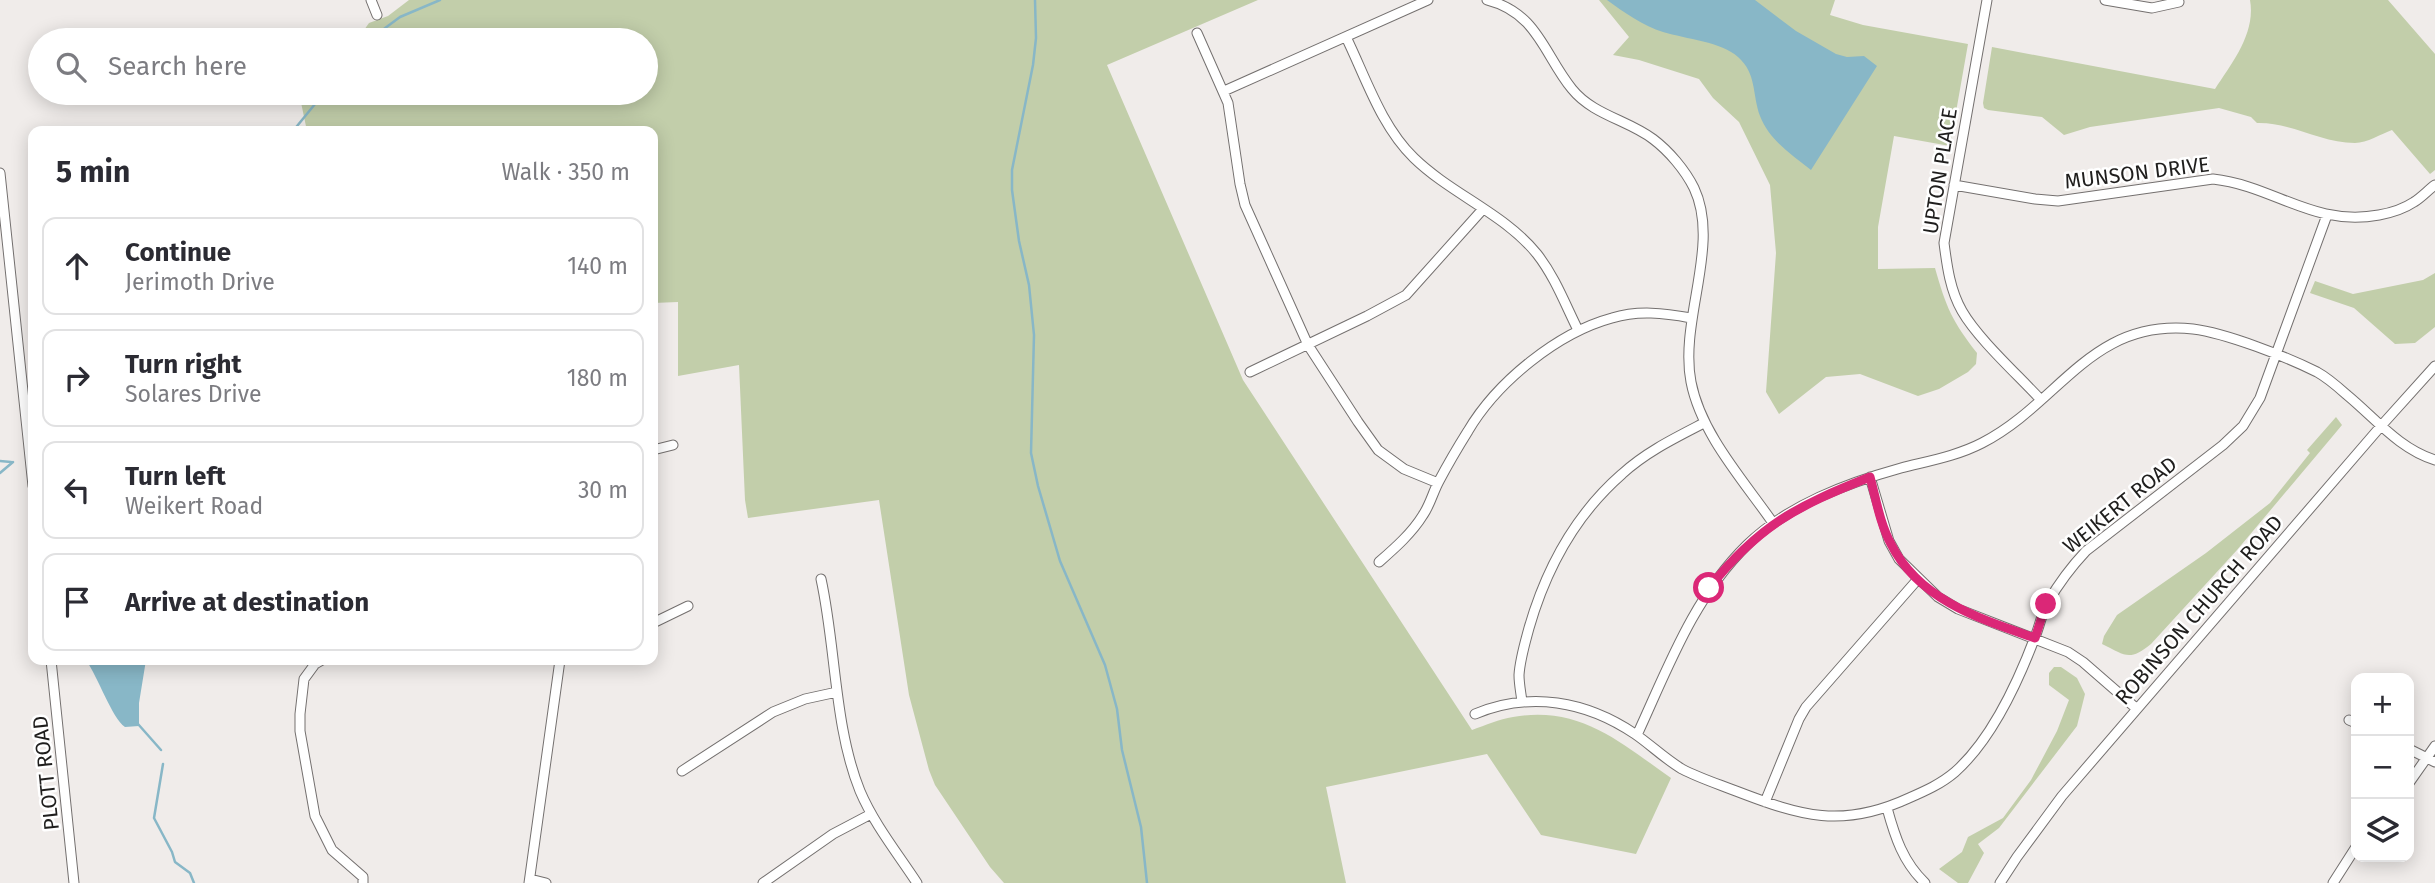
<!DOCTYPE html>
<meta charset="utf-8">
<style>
body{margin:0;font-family:"Fira Sans",sans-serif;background:#f7f7f7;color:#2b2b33}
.controls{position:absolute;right:21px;bottom:21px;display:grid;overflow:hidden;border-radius:14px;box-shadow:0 4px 18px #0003}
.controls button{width:63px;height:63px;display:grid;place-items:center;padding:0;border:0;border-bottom:2px solid #e1e1e2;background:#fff;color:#2b2b33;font:35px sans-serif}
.stop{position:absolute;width:21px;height:21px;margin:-16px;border:5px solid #db2777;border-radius:50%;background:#fff}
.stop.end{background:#db2777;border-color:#fff;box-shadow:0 2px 7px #0008}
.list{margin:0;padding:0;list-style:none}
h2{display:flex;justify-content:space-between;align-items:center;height:91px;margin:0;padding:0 28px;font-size:30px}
h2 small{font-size:23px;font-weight:400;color:#7c7c81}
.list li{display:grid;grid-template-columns:46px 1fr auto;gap:21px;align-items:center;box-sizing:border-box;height:98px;margin:0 14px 14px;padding:0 14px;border:2px solid #e1e1e2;border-radius:14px}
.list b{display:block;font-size:26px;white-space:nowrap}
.list p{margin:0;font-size:23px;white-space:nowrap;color:#7c7c81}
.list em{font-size:23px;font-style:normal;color:#7c7c81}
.icon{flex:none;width:38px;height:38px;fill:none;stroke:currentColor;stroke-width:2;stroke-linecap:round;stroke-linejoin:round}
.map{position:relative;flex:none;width:2435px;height:883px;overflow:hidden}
.search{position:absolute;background:#fff;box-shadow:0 4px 18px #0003;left:28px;top:28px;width:630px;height:77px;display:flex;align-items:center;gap:18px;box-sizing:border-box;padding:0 24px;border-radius:38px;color:#7c7c81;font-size:26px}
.panel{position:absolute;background:#fff;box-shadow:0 4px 18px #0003;left:28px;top:126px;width:630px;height:539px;border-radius:14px}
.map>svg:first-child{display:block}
.green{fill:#c2ceaa}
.water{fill:#88b7c7}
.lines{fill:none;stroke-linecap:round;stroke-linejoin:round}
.stream{stroke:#88b7c7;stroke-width:2.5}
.minor-casing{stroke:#74706f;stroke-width:11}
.minor{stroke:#fff;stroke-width:9}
.route{stroke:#db2777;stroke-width:9}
.labels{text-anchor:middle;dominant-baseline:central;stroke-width:5;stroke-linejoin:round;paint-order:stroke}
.street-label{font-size:21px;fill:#1f1e1d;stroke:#fff}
</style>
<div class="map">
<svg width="2435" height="883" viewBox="0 0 2435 883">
<rect width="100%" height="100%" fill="#f0ecea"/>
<path class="green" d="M 409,0 L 1258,0 L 1107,65 L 1243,380 L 1472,730 C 1486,725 1499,719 1513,717 C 1580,705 1621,743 1671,778 L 1636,854 L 1541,835 L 1487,754 L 1326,787 L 1346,883 L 1004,883 L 990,867 L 935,785 L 929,770 L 909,695 L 879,500 L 748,518 L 745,500 L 739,365 L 678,376 L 678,302 L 653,303 L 653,131 L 307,131 L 299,93 L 646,93 L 646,40 L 357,40 L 369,23 L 388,16 Z
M 1599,0 L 1835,0 L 1830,15 L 1863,25 L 1968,44 L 1950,146 L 1894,136 L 1878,227 L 1878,269 L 1935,268 C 1946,307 1952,321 1977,353 L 1976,364 L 1968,372 L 1939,389 L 1918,396 L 1860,374 L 1826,377 L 1779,414 L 1766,392 L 1776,253 L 1770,185 L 1739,122 L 1713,98 L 1699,79 L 1639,60 L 1613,55 L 1629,37 Z
M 2250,0 L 2388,0 L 2435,54 L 2435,170 L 2430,174 L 2392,130 C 2381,134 2367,143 2355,143 C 2321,143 2291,122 2257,123 L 2251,117 L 2219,108 L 2090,127 L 2064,135 L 2042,117 L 1988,110 L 1984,108 L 1983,103 L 1992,47 L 2215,89 C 2232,63 2256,33 2250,0 Z
M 2435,273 L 2435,327 L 2415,343 L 2395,344 L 2354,308 L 2310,293 L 2315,281 L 2353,294 L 2423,280 Z
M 2336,417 L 2342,425 L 2332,437 L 2237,550 L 2151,644 C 2129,662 2125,655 2102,644 L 2104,636 L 2117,615 L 2206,553 L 2270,503 L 2310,453 L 2307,450 Z
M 2054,667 L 2061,667 L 2077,678 L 2085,694 L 2077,726 L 1999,828 L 1978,844 L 1984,853 L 1968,883 L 1958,883 L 1939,869 L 1962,852 L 1968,837 L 2003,818 L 2031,780 L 2057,731 L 2069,700 L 2049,685 L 2049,673 Z"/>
<path class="water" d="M 1607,0 L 1755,0 L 1796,31 L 1836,54 L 1847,57 L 1864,56 L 1877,66 L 1811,170 C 1792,155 1769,140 1760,116 C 1752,94 1757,74 1738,57 C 1722,42 1686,39 1663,32 C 1644,26 1623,12 1607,0 Z
M 86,660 L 146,660 L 139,703 L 139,726 L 125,727 C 112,718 98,677 86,660 Z"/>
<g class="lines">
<path class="stream" d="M 1035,0 L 1036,38 L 1033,65 L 1012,170 L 1012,190 L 1019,241 L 1029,285 L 1034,335 L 1031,453 L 1038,486 L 1060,561 L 1105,665 L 1117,709 L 1122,750 L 1141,827 L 1147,883
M 369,40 L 400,17 L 440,0
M 293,131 L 324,93
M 0,461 L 11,462
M 0,473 L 13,462
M 138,724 L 161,750
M 163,764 L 154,818 L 172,852 L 175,862 L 190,873 L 194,883"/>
<defs>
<path id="minor" d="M 371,0 L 377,15
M 1487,0 C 1538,13 1544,55 1572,89 C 1593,115 1628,120 1653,139 C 1669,151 1685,170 1694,188 C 1721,245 1679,320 1691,382 C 1701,434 1744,481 1773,523
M 1987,0 L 1944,243 C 1947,266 1950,290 1962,311 C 1978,339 2018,375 2041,400
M 2105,0 L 2152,8 L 2179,2
M 1197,33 L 1228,103 L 1240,184 L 1245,205 L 1308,345 L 1358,422 L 1378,450 L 1404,469 L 1438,483
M 1346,37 C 1366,78 1381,126 1414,158 C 1451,194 1505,214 1537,254 C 1555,277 1565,304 1578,330
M 1224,91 L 1428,0
M 0,173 L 33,486
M 1954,185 L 2035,199 L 2058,201 L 2213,179 C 2275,186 2312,227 2379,215 C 2390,213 2405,208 2414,202 C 2422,197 2428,190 2435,185
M 1250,372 L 1367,316 L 1406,295 L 1483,209
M 653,450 L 673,445
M 1870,477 L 1889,541 L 1899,559 L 1938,597 L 1958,609 L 2068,652 L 2083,662 L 2137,709
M 1379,562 C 1395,548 1412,533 1423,515 C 1430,505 1433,492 1439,481 C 1448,464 1458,447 1468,431 C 1497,382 1557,333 1612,318 C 1638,310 1664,313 1691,318
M 821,579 C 836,647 834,727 860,791 C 874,824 898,854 917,883
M 653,623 L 688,606
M 51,660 L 74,883
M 322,660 L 315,664 L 304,679 L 300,714 L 300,731 L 315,816 L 332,850 L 363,877 L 363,883
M 1522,702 C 1521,693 1519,684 1519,675 C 1520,659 1525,643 1529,628 C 1546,569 1575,515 1622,474 C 1646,452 1675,438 1704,423
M 1475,714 C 1530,691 1586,701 1635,734 C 1651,745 1665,759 1682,769 C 1699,778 1718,784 1736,791 C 1801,816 1842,829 1909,798 C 1925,791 1941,784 1955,772 C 1991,740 2018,682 2035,637 C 2040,625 2042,612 2048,602 C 2059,583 2071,567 2086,551 L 2223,445 L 2243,426 L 2260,398 L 2327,215
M 2349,720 L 2356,723
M 1637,735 C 1668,668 1693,598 1747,545 C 1788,505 1847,483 1901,468 C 1928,461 1957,456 1982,443 C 2060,403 2091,318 2193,329 C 2226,333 2287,357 2317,372 C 2328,378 2338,387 2347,395 C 2375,418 2399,449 2435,460
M 2409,749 L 2435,762
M 682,771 L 773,712 L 805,699 L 837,692
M 2409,783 L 2435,746
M 1765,802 L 1799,719 L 1806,707 L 1918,579
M 1887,808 C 1895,837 1903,862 1925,883
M 530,879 L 546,883
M 529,883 L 560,660
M 763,883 L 833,834 L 871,814
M 2000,883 L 2017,857 L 2062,796 L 2381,426 L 2435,366
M 2333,883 L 2356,847"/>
</defs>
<use href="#minor" class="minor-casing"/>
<use href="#minor" class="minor"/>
</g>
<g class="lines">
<path class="route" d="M 1709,588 C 1759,525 1797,506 1870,477 C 1876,499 1880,524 1891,544 C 1919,600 1980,619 2035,638 L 2046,604"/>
</g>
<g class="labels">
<g class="street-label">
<text transform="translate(1940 171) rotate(-81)">UPTON PLACE</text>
<text transform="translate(2137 173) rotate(-7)">MUNSON DRIVE</text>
<text transform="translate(2120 505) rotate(-39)">WEIKERT ROAD</text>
<text transform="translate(2199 610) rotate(-49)">ROBINSON CHURCH ROAD</text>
<text transform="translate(46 773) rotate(-96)">PLOTT ROAD</text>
</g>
</g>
</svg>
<div class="controls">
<button>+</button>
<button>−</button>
<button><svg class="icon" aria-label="layers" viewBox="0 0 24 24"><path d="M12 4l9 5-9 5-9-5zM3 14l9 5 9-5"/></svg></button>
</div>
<div class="stop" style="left:1709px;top:588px"></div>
<div class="stop end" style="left:2046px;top:604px"></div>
<div class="search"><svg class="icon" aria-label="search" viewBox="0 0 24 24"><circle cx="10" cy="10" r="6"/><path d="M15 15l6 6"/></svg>Search here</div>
<section class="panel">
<h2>5 min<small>Walk · 350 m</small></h2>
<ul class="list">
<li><svg class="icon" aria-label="ahead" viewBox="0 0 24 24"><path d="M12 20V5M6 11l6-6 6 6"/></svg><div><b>Continue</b><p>Jerimoth Drive</p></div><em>140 m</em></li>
<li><svg class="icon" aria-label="right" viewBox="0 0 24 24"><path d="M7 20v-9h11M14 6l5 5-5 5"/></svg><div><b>Turn right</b><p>Solares Drive</p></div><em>180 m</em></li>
<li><svg class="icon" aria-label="left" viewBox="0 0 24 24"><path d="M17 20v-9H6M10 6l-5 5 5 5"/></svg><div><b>Turn left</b><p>Weikert Road</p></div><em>30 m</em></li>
<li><svg class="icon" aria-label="arrive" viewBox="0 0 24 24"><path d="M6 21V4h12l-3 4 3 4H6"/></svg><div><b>Arrive at destination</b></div></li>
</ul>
</section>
</div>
